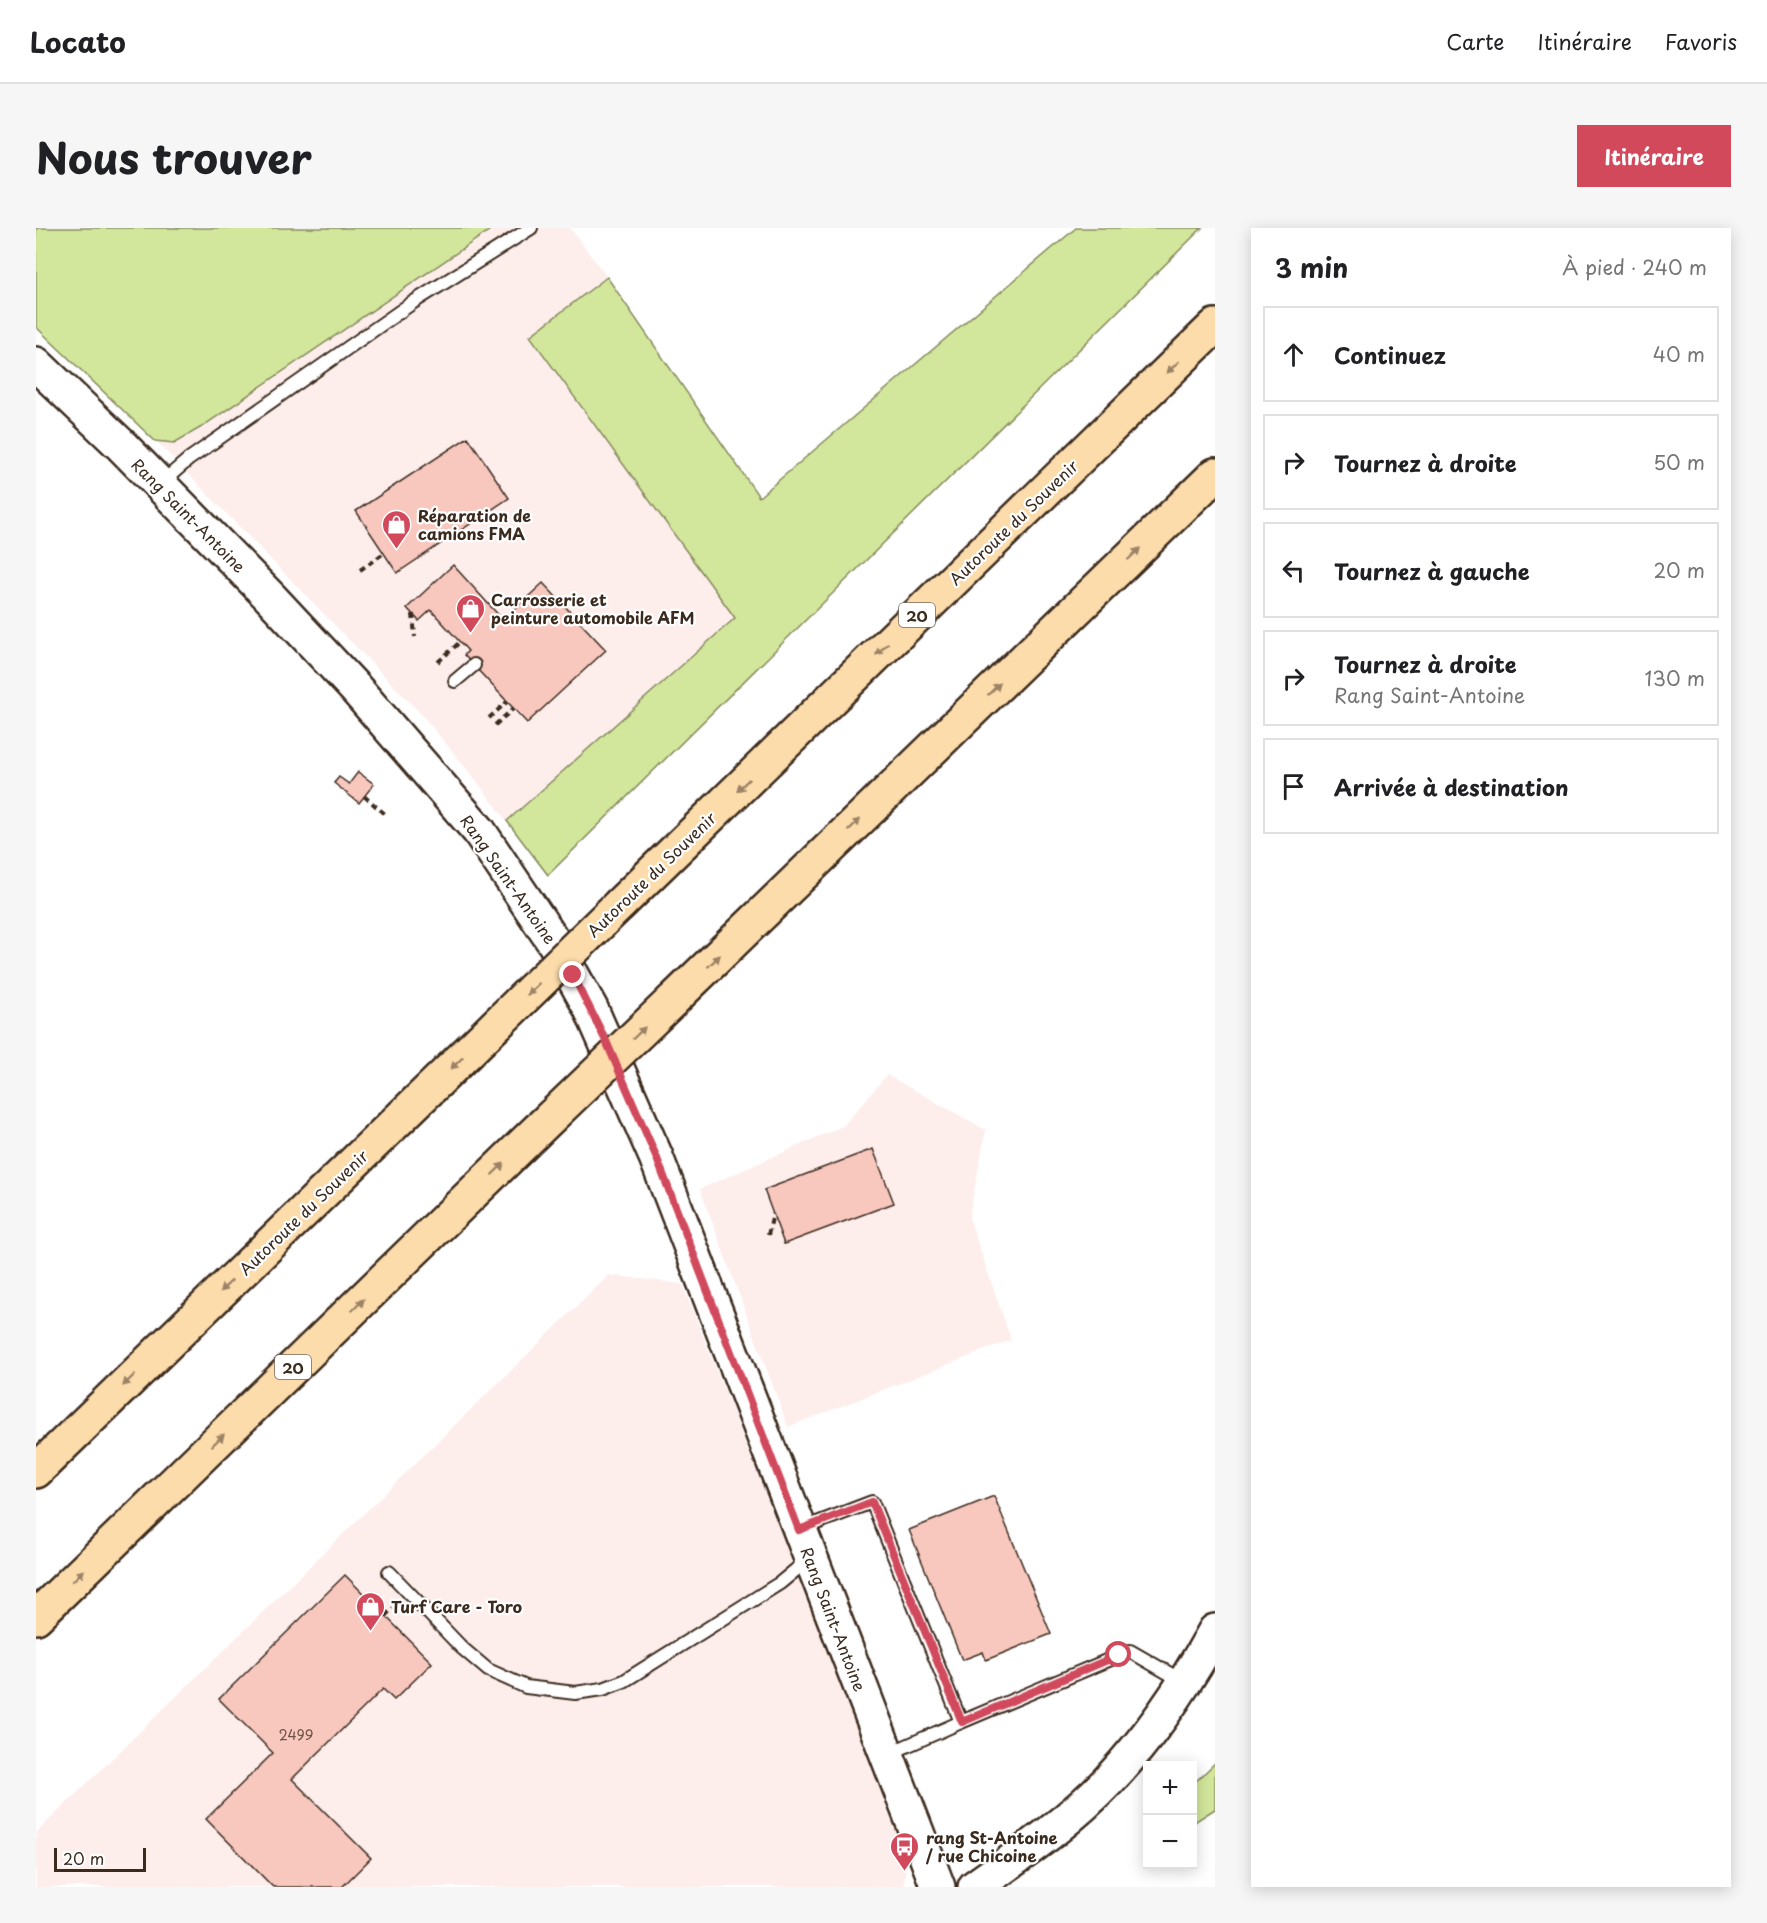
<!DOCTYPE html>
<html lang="fr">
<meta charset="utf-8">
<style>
body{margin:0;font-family:"Playpen Sans",sans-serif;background:#f6f6f6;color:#202124}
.controls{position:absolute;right:18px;bottom:18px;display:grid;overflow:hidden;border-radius:0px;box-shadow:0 3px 15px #0003}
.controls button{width:54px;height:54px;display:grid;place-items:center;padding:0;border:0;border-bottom:2px solid #e0e0e0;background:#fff;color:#202124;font:30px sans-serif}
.scale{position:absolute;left:18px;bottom:15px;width:92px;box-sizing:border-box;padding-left:6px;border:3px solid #3b2a1e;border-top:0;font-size:16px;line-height:21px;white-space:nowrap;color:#3b2a1e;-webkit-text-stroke:4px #fff;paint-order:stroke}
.stop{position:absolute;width:18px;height:18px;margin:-14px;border:4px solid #d1495b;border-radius:50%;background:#fff}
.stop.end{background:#d1495b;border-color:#fff;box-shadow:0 2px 6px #0008}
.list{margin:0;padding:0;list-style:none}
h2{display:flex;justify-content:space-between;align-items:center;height:78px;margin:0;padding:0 24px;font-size:26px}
h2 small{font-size:20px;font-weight:400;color:#757577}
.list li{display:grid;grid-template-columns:39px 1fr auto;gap:18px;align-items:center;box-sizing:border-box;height:96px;margin:0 12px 12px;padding:0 12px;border:2px solid #e0e0e0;border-radius:0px}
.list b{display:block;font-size:22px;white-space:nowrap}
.list p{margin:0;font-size:20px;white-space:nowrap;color:#757577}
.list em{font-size:20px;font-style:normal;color:#757577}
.icon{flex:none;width:33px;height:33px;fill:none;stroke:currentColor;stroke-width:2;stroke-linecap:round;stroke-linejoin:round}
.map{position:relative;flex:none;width:1179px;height:1659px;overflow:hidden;border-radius:0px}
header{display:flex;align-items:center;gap:36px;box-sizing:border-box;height:84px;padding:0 30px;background:#fff;border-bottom:2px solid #e0e0e0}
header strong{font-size:28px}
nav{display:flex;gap:33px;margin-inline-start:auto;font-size:21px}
.intro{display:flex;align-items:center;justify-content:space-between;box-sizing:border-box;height:144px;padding:0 36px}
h1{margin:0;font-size:42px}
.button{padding:15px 27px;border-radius:0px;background:#d1495b;color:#fff;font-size:21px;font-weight:700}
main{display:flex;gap:36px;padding:0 36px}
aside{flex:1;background:#fff;border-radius:0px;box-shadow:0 3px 15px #0003}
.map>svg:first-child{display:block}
.built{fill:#fdeeec}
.green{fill:#d2e79c;stroke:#86885d;stroke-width:1.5}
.building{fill:#f8c8bf;stroke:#3b2a1e;stroke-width:1.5}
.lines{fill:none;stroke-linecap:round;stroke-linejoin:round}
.lane-casing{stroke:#3b2a1e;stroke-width:16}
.secondary-casing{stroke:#3b2a1e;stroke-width:38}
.highway-casing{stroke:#3b2a1e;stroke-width:38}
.path{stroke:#3b2a1e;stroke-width:4;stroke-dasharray:6 4.5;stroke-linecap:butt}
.lane{stroke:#fff;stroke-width:12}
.secondary{stroke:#fff;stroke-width:33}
.highway{stroke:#fddcac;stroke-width:33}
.highway-bridge-casing{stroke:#3b2a1e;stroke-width:38;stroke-linecap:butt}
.highway-bridge{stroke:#fddcac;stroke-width:33}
.oneway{fill:#9c8365}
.route{stroke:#d1495b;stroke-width:8}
.labels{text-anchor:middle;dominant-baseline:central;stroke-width:4.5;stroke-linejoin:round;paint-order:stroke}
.number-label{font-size:14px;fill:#6a5246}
.shield{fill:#fff;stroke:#766a62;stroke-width:1.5}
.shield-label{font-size:15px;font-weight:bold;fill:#3b2a1e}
.street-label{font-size:16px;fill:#3b2a1e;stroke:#fff}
.poi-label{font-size:16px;font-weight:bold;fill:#3b2a1e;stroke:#fff;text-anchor:start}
</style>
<header>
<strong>Locato</strong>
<nav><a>Carte</a><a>Itinéraire</a><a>Favoris</a></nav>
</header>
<div class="intro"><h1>Nous trouver</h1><a class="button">Itinéraire</a></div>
<main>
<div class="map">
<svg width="1179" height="1659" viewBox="0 0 1179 1659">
<rect width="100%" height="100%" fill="#fff"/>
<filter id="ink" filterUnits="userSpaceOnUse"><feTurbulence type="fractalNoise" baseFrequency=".0167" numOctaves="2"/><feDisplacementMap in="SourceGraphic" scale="12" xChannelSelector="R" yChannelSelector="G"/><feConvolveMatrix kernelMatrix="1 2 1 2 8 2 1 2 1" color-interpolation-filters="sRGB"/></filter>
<g filter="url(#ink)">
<path class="built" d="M 457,0 L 534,0 L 571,49 L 495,108 L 699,390 L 471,593 L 435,546 L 386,487 L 120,213 L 138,215 L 164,200 Z
M 851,847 L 950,902 L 933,989 L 975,1112 L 752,1199 L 664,961 L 807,898 Z
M 573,1047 L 646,1056 L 865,1603 L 870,1633 L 868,1659 L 0,1659 L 0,1605 Z"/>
<path class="green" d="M 0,0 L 457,0 L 164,200 L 138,215 L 119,213 L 0,99 Z
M 1040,0 L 1166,0 L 512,647 L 471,593 L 699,390 L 494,108 L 571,49 L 723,269 Z
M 1179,1535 L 1179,1581 L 1157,1595 L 1157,1556 Z"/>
<path class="building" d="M 432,209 L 473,270 L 361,345 L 320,283 Z
M 417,337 L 467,392 L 507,355 L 570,422 L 491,495 L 428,427 L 432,423 L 395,382 L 383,393 L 371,380 Z
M 322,544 L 338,556 L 323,575 L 298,555 L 303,549 L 313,556 Z
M 837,921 L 858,975 L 748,1016 L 728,962 Z
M 958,1268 L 1015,1406 L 950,1432 L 947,1424 L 926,1432 L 873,1302 Z
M 309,1347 L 396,1435 L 358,1472 L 347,1461 L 256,1551 L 335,1630 L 306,1659 L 237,1659 L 170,1591 L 237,1525 L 183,1471 Z"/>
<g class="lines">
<defs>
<path id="lane" d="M 124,256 L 153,231 L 376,75 L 495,0
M 419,453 L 438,437
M 765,1301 L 836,1274 L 925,1494 L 852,1526
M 353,1344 L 426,1420 L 452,1442 L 490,1459 L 539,1465 L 567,1461 L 588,1453 L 744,1355 L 773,1331
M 925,1494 L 1094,1423 L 1148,1454"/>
<path id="secondary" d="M 0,136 L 84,216 L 234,369 L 319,460 L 443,603 L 519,716 L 555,781 L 620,929 L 902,1659
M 939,1659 C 984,1627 1033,1594 1072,1553 C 1115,1508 1149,1457 1179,1403"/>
<path id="highway" d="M 584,676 L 1179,98
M 636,773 L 1179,247
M 0,1243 L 463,794
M 0,1389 L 515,889"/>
</defs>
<use href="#lane" class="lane-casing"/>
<use href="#secondary" class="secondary-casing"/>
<use href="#highway" class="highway-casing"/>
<path class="path" d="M 324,342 L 348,325
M 377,386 L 379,409
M 402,434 L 424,414
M 453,490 L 471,474
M 459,497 L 478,480
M 328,568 L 349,586
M 732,1007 L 737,986
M 349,1388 L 357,1380"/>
<use href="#lane" class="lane"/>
<use href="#secondary" class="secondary"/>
<use href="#highway" class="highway"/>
<defs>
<path id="highway-bridge" d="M 463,794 L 584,676
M 515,889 L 636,773"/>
</defs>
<use href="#highway-bridge" class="highway-bridge-casing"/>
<use href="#highway-bridge" class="highway-bridge"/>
</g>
<defs><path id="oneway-solid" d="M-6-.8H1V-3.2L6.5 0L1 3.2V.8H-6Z" transform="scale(1.5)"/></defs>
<g class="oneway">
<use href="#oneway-solid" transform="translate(1137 139) rotate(136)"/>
<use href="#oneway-solid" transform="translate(1098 326) rotate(-44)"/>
<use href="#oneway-solid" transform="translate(846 421) rotate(136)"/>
<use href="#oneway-solid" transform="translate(958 461) rotate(-44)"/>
<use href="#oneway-solid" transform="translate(707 557) rotate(136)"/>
<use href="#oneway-solid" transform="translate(818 597) rotate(-44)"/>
<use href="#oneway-solid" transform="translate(678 733) rotate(-44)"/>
<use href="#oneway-solid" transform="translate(497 761) rotate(136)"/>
<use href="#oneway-solid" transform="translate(603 805) rotate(-44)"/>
<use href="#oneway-solid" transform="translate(421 835) rotate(136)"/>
<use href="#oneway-solid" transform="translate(462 941) rotate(-44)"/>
<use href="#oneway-solid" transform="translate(190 1058) rotate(136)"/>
<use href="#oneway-solid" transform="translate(322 1077) rotate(-44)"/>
<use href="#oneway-solid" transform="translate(93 1152) rotate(136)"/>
<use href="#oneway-solid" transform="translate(182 1212) rotate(-44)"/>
<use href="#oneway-solid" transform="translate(42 1348) rotate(-44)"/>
</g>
</g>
<g class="lines" filter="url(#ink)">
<path class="route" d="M 537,747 L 570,813 L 620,928 L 763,1302 L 836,1274 L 926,1494 L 1083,1427"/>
</g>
<defs>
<symbol id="shop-pin" viewBox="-11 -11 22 30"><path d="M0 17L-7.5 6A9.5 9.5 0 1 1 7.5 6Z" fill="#d1495b" stroke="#fff"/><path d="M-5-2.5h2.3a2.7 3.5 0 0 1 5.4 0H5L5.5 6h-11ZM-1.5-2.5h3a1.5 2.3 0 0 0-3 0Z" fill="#fff"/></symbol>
<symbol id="bus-pin" viewBox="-11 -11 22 30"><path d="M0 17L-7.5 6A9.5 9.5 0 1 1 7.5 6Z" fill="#d1495b" stroke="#fff"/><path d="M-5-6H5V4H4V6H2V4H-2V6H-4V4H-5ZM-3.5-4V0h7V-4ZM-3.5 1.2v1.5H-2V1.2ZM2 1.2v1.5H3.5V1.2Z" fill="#fff"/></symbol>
</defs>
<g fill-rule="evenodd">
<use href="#shop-pin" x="344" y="280" width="33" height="45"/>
<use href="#shop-pin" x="418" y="364" width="33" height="45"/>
<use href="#shop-pin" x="318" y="1362" width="33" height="45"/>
<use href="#bus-pin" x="852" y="1602" width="33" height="45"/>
</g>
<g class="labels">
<g class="number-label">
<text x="260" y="1506">2499</text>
</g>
<g class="shield">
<rect x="863" y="375" width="36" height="24" rx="4.5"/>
<rect x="239" y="1127" width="36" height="24" rx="4.5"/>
</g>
<g class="shield-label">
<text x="881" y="387">20</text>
<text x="257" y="1139">20</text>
</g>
<g class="street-label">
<text transform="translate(153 287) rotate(45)">Rang Saint-Antoine</text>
<text transform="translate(977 294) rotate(-44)">Autoroute du Souvenir</text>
<text transform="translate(615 646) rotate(-44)">Autoroute du Souvenir</text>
<text transform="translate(473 651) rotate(55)">Rang Saint-Antoine</text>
<text transform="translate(267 984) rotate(-44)">Autoroute du Souvenir</text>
<text transform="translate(798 1391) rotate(69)">Rang Saint-Antoine</text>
</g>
<g class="poi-label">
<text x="382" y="287">Réparation de<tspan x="382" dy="18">camions FMA</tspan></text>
<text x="455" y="371">Carrosserie et<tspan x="455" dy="18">peinture automobile AFM</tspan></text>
<text x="355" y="1378">Turf Care - Toro</text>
<text x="890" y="1609">rang St-Antoine<tspan x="890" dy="18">/ rue Chicoine</tspan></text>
</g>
</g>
</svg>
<div class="controls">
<button>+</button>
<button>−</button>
</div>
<div class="scale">20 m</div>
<div class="stop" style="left:1083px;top:1427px"></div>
<div class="stop end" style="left:537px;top:747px"></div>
</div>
<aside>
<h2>3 min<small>À pied · 240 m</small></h2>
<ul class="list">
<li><svg class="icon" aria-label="ahead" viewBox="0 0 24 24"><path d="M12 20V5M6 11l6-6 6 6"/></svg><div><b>Continuez</b></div><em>40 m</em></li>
<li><svg class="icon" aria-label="right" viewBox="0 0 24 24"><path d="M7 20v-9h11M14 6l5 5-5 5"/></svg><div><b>Tournez à droite</b></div><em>50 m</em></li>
<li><svg class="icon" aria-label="left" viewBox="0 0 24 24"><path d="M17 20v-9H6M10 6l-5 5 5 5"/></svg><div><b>Tournez à gauche</b></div><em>20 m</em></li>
<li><svg class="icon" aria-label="right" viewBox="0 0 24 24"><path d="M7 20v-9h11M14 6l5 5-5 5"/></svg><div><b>Tournez à droite</b><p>Rang Saint-Antoine</p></div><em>130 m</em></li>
<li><svg class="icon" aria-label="arrive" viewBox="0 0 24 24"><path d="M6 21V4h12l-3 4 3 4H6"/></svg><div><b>Arrivée à destination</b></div></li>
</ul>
</aside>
</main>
